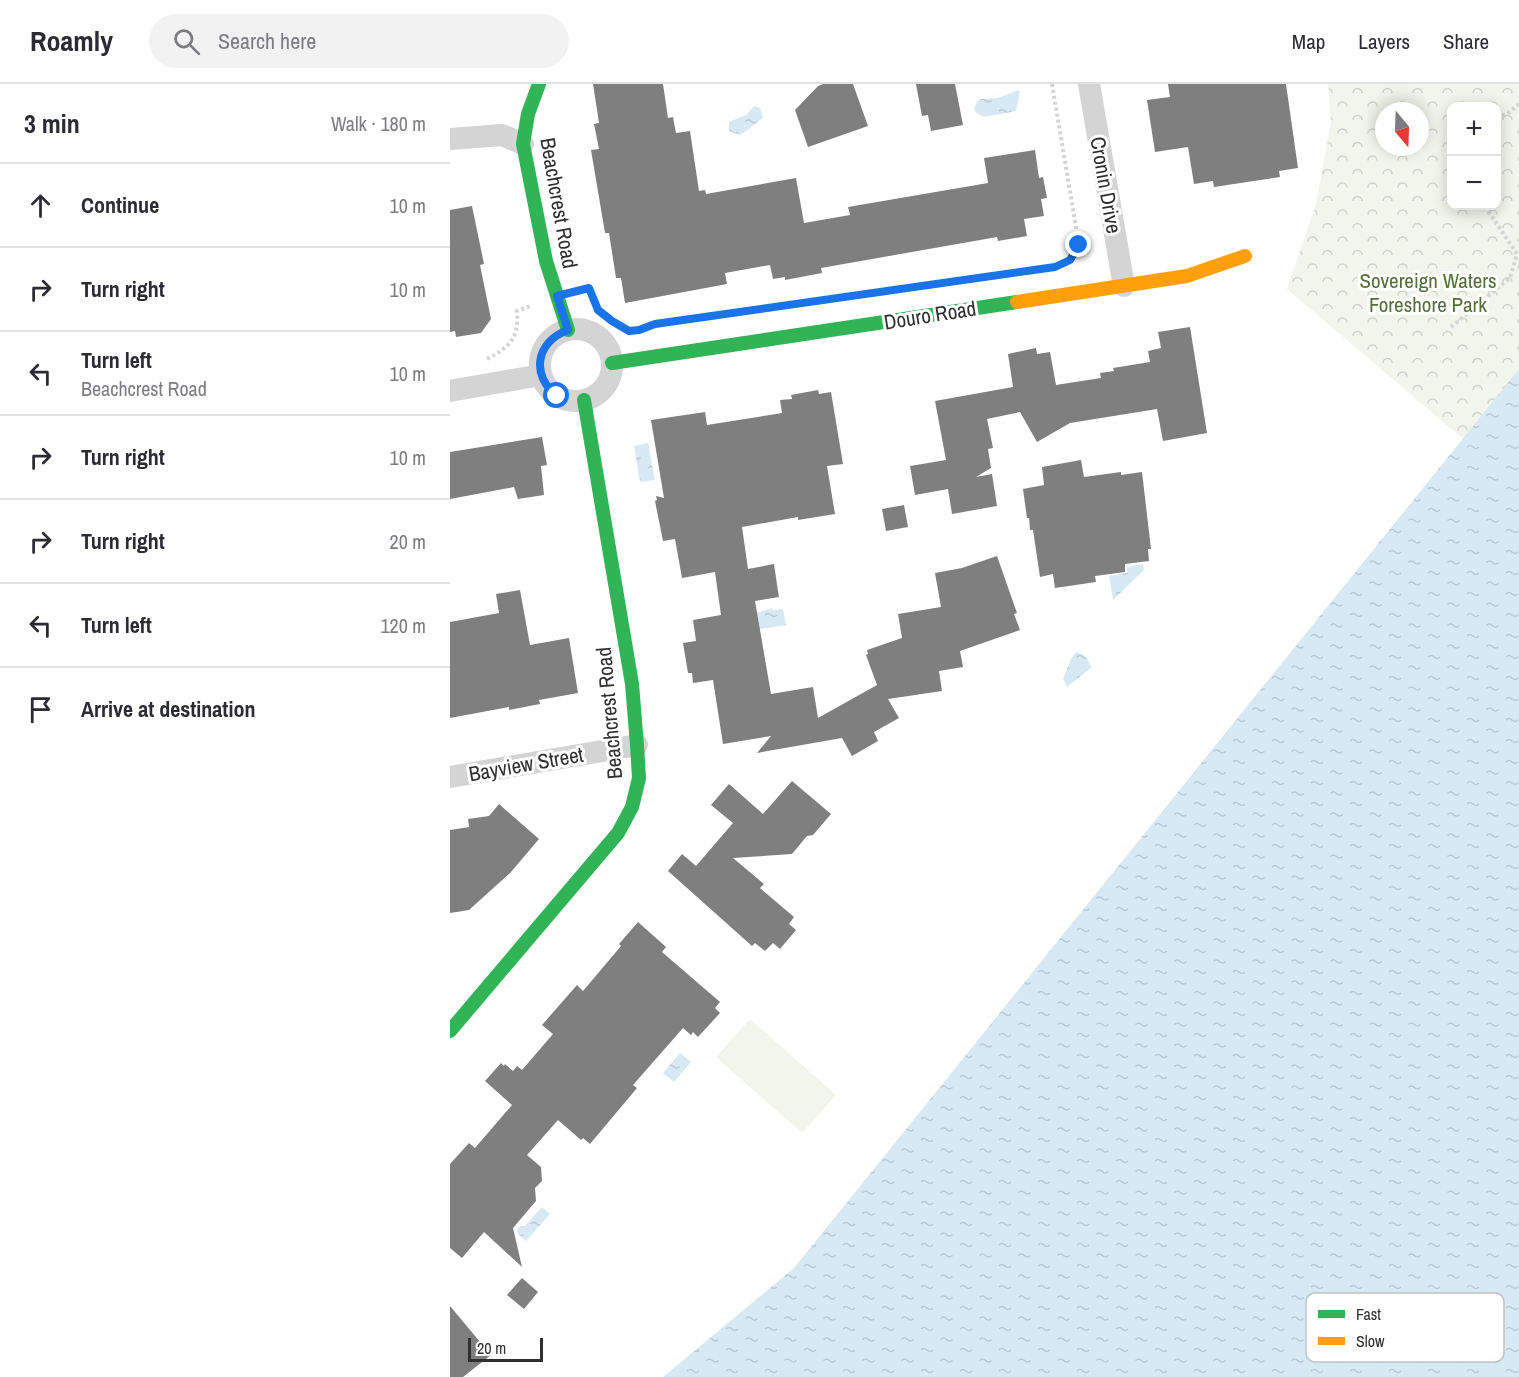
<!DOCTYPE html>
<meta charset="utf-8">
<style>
body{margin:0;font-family:"Archivo Narrow",sans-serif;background:#f2f2f3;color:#2b2b33}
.controls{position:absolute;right:18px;top:18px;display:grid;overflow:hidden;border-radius:12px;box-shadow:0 3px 15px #0003}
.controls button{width:54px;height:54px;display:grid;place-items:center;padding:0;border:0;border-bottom:2px solid #e1e1e2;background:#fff;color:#2b2b33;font:30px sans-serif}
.compass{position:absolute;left:925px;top:18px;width:54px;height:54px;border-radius:50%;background:#fff;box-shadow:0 3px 15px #0003;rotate:161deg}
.scale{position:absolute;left:18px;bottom:15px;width:75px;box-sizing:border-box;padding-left:6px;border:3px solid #2f2f2f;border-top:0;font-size:16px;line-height:21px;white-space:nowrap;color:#2f2f2f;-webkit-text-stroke:4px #fff;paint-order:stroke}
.stop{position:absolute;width:18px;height:18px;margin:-14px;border:4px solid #1a73e8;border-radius:50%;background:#fff}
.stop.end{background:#1a73e8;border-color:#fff;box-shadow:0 2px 6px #0008}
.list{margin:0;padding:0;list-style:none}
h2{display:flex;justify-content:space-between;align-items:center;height:78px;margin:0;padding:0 24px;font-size:26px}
h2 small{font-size:20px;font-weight:400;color:#7c7c81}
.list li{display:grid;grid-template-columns:39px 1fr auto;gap:18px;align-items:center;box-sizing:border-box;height:84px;padding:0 24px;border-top:2px solid #e1e1e2}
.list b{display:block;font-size:22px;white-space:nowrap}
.list p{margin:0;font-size:20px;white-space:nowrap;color:#7c7c81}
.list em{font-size:20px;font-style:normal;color:#7c7c81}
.icon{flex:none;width:33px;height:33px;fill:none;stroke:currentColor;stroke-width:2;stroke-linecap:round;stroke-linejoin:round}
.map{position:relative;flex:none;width:1069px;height:1293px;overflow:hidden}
header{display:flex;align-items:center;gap:36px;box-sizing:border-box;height:84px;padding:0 30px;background:#fff;border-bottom:2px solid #e1e1e2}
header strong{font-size:28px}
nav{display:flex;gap:33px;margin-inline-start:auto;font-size:21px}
.search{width:420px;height:54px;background:#f2f2f3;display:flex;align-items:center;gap:15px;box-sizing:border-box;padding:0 21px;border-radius:33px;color:#7c7c81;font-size:22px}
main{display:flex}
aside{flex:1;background:#fff}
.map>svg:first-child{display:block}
.park{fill:url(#park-crowns);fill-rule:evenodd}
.garden{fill:#f1f5eb}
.water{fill:url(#water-ripples)}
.building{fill:#7f7f7f}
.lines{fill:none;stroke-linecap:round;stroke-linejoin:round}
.path{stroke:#d4d4d4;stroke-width:4;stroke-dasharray:3 3;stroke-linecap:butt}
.street{stroke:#d4d4d4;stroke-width:22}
.fast{stroke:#30b455;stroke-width:14}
.slow{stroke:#ff9f0a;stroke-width:14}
.route{stroke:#1a73e8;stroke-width:8}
.labels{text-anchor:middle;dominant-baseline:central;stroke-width:6;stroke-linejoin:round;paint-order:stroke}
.street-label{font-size:21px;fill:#2f2f2f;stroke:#fff}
.park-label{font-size:21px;fill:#536e38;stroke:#fff}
.key{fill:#fff;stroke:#c1c1c1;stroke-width:1.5}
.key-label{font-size:16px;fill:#2f2f2f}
</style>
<header>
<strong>Roamly</strong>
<div class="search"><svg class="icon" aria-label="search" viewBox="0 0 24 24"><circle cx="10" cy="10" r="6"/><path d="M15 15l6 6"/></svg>Search here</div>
<nav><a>Map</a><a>Layers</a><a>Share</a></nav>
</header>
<main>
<aside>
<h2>3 min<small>Walk · 180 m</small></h2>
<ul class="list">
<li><svg class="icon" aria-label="ahead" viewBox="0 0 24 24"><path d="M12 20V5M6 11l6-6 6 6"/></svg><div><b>Continue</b></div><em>10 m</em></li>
<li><svg class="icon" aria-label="right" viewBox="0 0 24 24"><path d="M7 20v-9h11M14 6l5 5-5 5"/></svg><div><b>Turn right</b></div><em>10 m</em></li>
<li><svg class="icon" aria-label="left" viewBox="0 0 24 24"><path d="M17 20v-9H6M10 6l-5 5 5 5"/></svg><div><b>Turn left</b><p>Beachcrest Road</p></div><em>10 m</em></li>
<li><svg class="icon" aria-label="right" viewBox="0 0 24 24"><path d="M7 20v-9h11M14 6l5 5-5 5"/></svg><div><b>Turn right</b></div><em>10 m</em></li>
<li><svg class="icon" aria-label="right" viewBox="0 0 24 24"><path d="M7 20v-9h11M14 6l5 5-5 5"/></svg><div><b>Turn right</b></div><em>20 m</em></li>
<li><svg class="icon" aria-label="left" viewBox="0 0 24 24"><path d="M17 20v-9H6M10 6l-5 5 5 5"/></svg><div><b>Turn left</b></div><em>120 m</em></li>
<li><svg class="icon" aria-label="arrive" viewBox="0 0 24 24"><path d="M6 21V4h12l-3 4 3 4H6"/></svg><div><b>Arrive at destination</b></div></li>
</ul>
</aside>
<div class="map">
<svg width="1069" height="1293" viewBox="0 0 1069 1293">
<defs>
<pattern id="park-crowns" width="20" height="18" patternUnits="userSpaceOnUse" patternTransform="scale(1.5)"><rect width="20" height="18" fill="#f1f5eb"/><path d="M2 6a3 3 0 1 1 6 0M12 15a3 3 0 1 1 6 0" fill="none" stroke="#cfd2ca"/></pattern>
<pattern id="water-ripples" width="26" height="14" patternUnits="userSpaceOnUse" patternTransform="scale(1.5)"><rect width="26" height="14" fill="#d7e9f4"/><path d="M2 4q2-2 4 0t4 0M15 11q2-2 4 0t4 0" fill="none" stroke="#b9c8d2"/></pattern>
</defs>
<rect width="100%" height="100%" fill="#fff"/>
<path class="park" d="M 878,0 L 1069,0 L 1069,285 L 1013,355 L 837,205 L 866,120 L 881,38 ZM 1002,22 L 1046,22 L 1046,122 L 1002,122 ZM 934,27 L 970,27 L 970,63 L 934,63 Z"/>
<path class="garden" d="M 300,935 L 386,1011 L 352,1049 L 266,973 Z"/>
<path class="water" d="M 568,6 L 570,8 L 566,27 L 535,33 L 527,30 L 524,25 L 527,18 L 531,15 L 548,14 Z
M 304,22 L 310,24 L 313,34 C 304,39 299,47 289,51 L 279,47 L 279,38 L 296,31 Z
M 1069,285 L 1069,1293 L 213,1293 L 344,1184 Z
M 198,359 L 205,396 L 190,398 L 184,362 Z
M 693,480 L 694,486 L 663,516 L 659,492 L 677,489 L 677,483 Z
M 322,524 L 323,526 L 333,525 L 336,541 L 305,546 L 302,530 Z
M 626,568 L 635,572 L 642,583 L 617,603 L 613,595 L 621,575 Z
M 230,969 L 241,978 L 224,998 L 213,989 Z
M 92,1123 L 100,1130 L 76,1157 L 68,1150 L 67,1146 L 70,1142 L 75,1142 Z"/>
<path class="building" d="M 143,0 L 213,0 L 218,34 L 223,33 L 226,49 L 240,47 L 249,107 L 255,106 L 256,110 L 346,94 L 354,139 L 400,131 L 398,123 L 538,99 L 534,74 L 585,66 L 589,94 L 593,93 L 597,114 L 591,115 L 594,132 L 574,135 L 577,152 L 548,157 L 547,153 L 371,184 L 372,189 L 335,196 L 335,193 L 323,195 L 320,181 L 275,189 L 277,200 L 175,219 L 171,194 L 166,194 L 159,149 L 155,149 L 141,66 L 149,65 L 144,40 L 149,39 Z
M 373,0 L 403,0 L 418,42 L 358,63 L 345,26 L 368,2 Z
M 466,0 L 505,0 L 513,41 L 481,47 L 478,31 L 472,32 Z
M 718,0 L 836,0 L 848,84 L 829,87 L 830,93 L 764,103 L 763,97 L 744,100 L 738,63 L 705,68 L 697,16 L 720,13 Z
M 22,122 L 34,180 L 30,181 L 41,235 L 31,249 L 6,253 L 5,247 L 0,248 L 0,126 Z
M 740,243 L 757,349 L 713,357 L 707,325 L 620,339 L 587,358 L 570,328 L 537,335 L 543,364 L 538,365 L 541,384 L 526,393 L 542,390 L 547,422 L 502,430 L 498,405 L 465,411 L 460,382 L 496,376 L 485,317 L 563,303 L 558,270 L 586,264 L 587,270 L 600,268 L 606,301 L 651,294 L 650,289 L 664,287 L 663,284 L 700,278 L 698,267 L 711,264 L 708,248 Z
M 368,306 L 369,310 L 381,308 L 393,380 L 377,382 L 385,430 L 348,436 L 348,433 L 292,443 L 298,485 L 324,480 L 328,507 L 329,513 L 305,517 L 321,610 L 363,603 L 368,634 L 427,601 L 416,571 L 418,570 L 417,566 L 452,554 L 448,530 L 491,523 L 485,489 L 512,484 L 547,472 L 567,529 L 564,530 L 570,546 L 510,567 L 513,583 L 489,587 L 492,607 L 438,615 L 449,634 L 424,648 L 428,657 L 402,672 L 392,654 L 307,669 L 321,652 L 273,660 L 263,596 L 243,599 L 242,589 L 238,589 L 233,559 L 246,557 L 243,536 L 271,531 L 265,488 L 232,494 L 225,455 L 213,457 L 205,417 L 207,416 L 206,412 L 214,414 L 201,336 L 255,328 L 257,341 L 332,329 L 330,316 L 342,315 L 341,311 Z
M 92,353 L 97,381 L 91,382 L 94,411 L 68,415 L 64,403 L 0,415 L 0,368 Z
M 631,376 L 634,393 L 671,388 L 671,391 L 692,388 L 701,465 L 698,465 L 699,477 L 675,480 L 675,488 L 645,492 L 646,498 L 605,504 L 603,490 L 590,493 L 583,446 L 580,446 L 579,434 L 577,434 L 573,405 L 594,401 L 592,383 Z
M 454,421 L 458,443 L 436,447 L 432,425 Z
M 70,506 L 80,561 L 119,554 L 128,609 L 89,616 L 90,620 L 59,626 L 59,623 L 0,634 L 0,538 L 49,529 L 46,510 Z
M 342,697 L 381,730 L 363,751 L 357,752 L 342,770 L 283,774 L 314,800 L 310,804 L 344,833 L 339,840 L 346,846 L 330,865 L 323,859 L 315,867 L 305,859 L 302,862 L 218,787 L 232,770 L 246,782 L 283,739 L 261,721 L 279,700 L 313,730 Z
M 49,720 L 89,755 L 61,788 L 19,826 L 0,829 L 0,746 L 19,743 L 18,735 L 39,732 Z
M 188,838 L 216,863 L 212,868 L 270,918 L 265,924 L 270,929 L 248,953 L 243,948 L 241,951 L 233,944 L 183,1001 L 187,1004 L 140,1060 L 133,1054 L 131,1056 L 108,1036 L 77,1071 L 91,1083 L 92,1097 L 85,1104 L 86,1117 L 63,1144 L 72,1183 L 34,1148 L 12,1174 L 0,1164 L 0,1080 L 19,1059 L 25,1064 L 62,1021 L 35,997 L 51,979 L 54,982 L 55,980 L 63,987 L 67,982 L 72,986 L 103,950 L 92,941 L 127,901 L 133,907 L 171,862 L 169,860 Z
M 72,1194 L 88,1208 L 74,1225 L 57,1211 Z
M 0,1222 L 41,1271 L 13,1293 L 0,1293 Z"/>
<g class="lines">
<path class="path" d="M 602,0 L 629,161 L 620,176 L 607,182
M 1046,32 L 1057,30 L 1069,20
M 133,205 L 139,204 C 149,229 154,235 179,247
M 1001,243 L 1060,194 L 1067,170 L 1035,122
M 195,244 L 205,240 L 389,214
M 37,275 C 60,263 69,254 67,227 L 81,222"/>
<path class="street" d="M 639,0 L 674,202
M 0,55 L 52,51 L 73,60
M90 281a36 36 0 1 1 72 0a36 36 0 1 1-72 0Z
M 0,307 L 91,291
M 0,693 L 187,661"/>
<path class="fast" d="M 89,0 L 78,30 L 73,60 L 96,177 L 118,246
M 162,279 L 567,218
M 0,947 L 168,749 L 182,723 L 189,694 L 187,661 L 182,600 L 134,316"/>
<path class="slow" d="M 567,218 L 737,192 L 795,172"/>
</g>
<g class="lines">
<path class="route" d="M 107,312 C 81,292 85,258 118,246 L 107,212 L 139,204 L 148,226 L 162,237 L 179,247 L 189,246 L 205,240 L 605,183 L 620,176 L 629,161"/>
</g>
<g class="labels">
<g class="street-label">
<text transform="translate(656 101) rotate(80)">Cronin Drive</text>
<text transform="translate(109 119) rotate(80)">Beachcrest Road</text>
<text transform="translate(480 231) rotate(-9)">Douro Road</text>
<text transform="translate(159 629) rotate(-95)">Beachcrest Road</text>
<text transform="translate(76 680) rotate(-10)">Bayview Street</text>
</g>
<g class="park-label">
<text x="978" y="196">Sovereign Waters<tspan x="978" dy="24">Foreshore Park</tspan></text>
</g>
</g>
<rect x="856" y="1209" width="198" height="69" rx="9" class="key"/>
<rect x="868" y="1226" width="27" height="8" fill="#30b455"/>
<rect x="868" y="1253" width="27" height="8" fill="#ff9f0a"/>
<g class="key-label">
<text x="906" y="1236">Fast</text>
<text x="906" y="1263">Slow</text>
</g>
</svg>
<div class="controls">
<button>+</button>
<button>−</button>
</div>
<svg class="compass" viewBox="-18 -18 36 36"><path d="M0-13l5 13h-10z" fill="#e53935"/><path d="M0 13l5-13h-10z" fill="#7c7c81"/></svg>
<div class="scale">20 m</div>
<div class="stop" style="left:107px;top:312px"></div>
<div class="stop end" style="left:629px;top:161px"></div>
</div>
</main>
